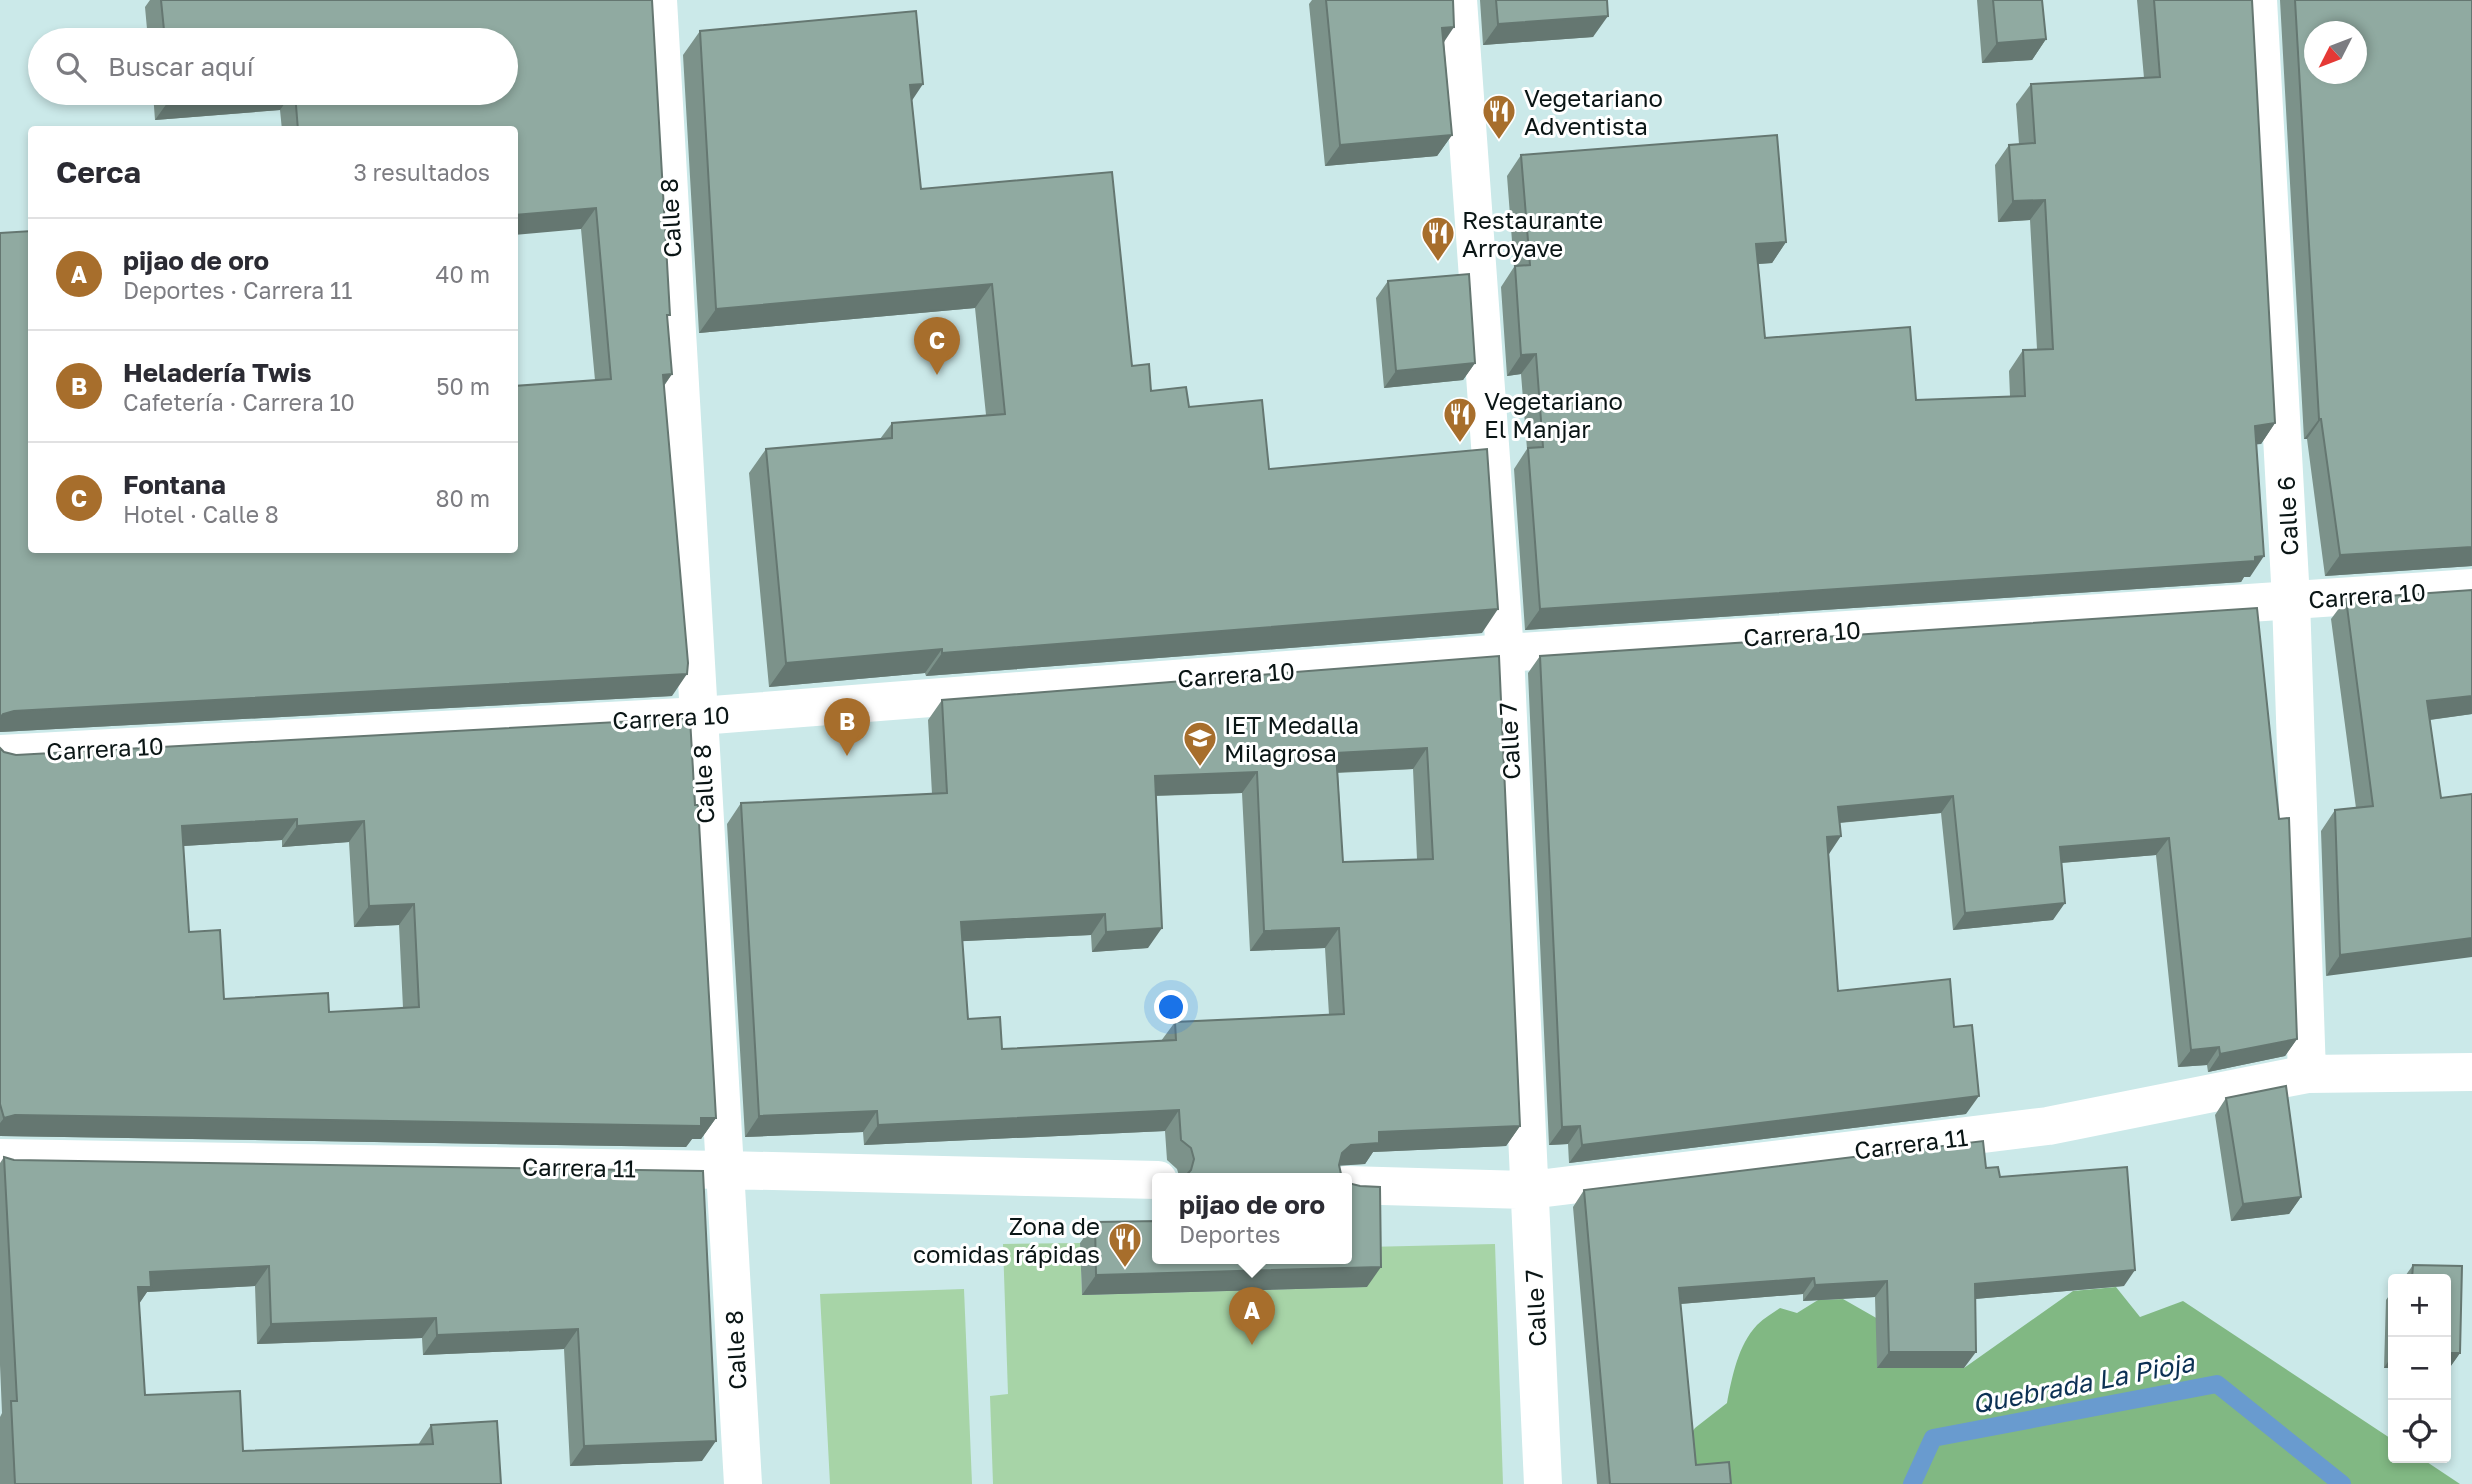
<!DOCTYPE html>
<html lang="es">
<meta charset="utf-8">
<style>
body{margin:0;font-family:"Golos Text",sans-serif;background:#f2f2f3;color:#2b2b33}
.controls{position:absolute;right:21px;bottom:21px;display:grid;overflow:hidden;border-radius:7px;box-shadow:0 4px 10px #0003}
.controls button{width:63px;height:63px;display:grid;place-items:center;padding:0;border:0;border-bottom:2px solid #e1e1e2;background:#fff;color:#2b2b33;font:35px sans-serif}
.compass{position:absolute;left:2304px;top:21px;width:63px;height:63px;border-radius:50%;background:#fff;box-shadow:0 4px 10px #0003;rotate:228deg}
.you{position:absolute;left:1172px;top:1008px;width:24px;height:24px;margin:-18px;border:5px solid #fff;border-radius:50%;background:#1a73e8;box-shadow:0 0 0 10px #1a73e833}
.badge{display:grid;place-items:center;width:46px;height:46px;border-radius:50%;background:#a76e2c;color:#fff;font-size:23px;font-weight:700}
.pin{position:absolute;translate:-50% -58px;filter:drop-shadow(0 2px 4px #0008)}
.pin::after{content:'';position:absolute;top:37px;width:24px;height:21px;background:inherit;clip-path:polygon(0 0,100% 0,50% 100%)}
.popup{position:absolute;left:1152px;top:1173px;width:200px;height:91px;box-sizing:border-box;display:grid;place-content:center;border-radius:7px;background:#fff;filter:drop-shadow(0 2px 5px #0005);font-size:23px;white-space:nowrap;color:#7c7c81}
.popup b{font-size:26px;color:#2b2b33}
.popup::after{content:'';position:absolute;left:50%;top:100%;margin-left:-14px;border:14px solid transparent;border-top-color:#fff}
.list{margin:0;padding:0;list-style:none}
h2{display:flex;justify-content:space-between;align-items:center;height:91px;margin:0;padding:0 28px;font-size:30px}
h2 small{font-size:23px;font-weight:400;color:#7c7c81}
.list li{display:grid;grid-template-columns:46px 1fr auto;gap:21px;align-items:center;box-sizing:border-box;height:112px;padding:0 28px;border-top:2px solid #e1e1e2}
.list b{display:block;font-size:26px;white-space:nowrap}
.list p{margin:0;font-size:23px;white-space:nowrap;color:#7c7c81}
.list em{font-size:23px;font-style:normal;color:#7c7c81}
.icon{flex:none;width:38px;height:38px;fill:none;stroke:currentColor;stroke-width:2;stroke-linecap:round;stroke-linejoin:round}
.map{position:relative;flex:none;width:2472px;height:1484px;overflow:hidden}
.search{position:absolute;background:#fff;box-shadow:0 4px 10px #0003;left:28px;top:28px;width:490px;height:77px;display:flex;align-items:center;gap:18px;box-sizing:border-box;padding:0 24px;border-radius:38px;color:#7c7c81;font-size:26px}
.panel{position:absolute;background:#fff;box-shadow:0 4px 10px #0003;left:28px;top:126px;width:490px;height:427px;border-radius:7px}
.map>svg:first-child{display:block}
.green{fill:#a7d4a7}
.forest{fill:#81b883}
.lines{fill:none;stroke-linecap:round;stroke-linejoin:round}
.stream{stroke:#699bcf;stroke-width:18}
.minor{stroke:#fff;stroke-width:38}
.secondary{stroke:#fff;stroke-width:38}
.wall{fill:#7c928a;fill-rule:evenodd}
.shaded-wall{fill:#657771}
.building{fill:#90aaa1;stroke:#657771;stroke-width:2;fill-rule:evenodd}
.labels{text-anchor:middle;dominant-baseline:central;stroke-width:6;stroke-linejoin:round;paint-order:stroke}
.poi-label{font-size:24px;fill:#0a1515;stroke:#fff;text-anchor:start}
.street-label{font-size:24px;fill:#0a1515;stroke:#fff}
.water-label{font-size:26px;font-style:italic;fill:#0c3154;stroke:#fff}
</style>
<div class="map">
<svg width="2472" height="1484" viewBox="0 0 2472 1484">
<rect width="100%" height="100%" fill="#cbe9e9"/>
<path class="green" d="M 1080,1243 L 1082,1295 L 1367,1287 L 1366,1247 L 1495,1244 L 1503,1484 L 993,1484 L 990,1396 L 1008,1394 L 1003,1244 Z
M 964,1289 L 972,1484 L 830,1484 L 820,1294 Z"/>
<path class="forest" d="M 2116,1287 L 2140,1317 L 2183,1301 L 2393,1440 L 2393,1458 L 2421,1458 L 2460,1484 L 1718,1484 L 1676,1454 L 1695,1428 L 1727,1403 C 1732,1377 1738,1345 1757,1325 C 1764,1318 1773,1313 1780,1308 L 1797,1313 L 1818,1300 L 1843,1299 L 1964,1368 L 2073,1291 Z"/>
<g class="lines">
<path class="stream" d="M 1912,1484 L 1933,1438 L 2217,1384 L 2342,1484"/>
<path class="minor" d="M 658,0 L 743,1484
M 1458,0 L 1505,653 L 1543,1484
M 2258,0 L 2291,600 L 2307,1074
M 0,1158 L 725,1170 L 1158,1180
M 1346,1185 L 1530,1190 L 2048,1126 L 2307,1074 L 2472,1072"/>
<path class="secondary" d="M 0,754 L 700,716 L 1505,653 L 2472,588"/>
</g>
<path class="wall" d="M 150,0 L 652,0 L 667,319 L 672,374 L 664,386 L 672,696 L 0,732 L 32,550 L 514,550 L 595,380 L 581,229 L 514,130 L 282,130 L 280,110 L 155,120 L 153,93 L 506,93 L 506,40 L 148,40 L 145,7 Z
M 1312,0 L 1453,0 L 1444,43 L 1452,135 L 1437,156 L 1325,166 L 1309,4 Z
M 1480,0 L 1607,0 L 1593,37 L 1483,45 Z
M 1977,0 L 2042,0 L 2046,39 L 2032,60 L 1982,63 Z
M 2137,0 L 2252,0 L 2275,423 L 2261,444 L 2256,444 L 2250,577 L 2244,577 L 2241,582 L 1525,630 L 1514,469 L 1527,449 L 1521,374 L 1507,376 L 1501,287 L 1514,267 L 1507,176 L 1521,155 L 1786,242 L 1772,263 L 1758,264 L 1765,338 L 1916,400 L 2010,396 L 2009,371 L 2023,350 L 2037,349 L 2030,220 L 1998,222 L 1995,165 L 2009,145 L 2019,144 L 2016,104 L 2031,84 L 2144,78 Z
M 2280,0 L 2472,0 L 2472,566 L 2325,576 L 2307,439 L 2304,439 Z
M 700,31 L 912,100 L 921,189 L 1132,366 L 1151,391 L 1189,407 L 1482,633 L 926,676 L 925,673 L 769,687 L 749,473 L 766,449 L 880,439 L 892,423 L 986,415 L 975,308 L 699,333 L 683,55 Z
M 1388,281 L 1475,363 L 1463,380 L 1384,388 L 1376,298 Z
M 2346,599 L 2472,714 L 2430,720 L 2441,798 L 2472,794 L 2326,976 L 2321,831 L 2335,810 L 2356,808 L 2331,619 Z
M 2257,608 L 2297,1039 L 2285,1056 L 2208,1072 L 2207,1065 L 2178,1067 L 2156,855 L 2061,863 L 2053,920 L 1953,930 L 1941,813 L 1840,823 L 1829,854 L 1838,991 L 1954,1027 L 1966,1114 L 1569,1163 L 1568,1144 L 1549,1145 L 1528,673 L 1540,656 Z
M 1499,656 L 1520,1126 L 1506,1146 L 1373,1152 L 1365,1164 L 1339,1165 L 1341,1174 L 1345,1179 L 1180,1179 L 1177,1169 L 1167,1160 L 1165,1131 L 864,1145 L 863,1132 L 745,1137 L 727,824 L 741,803 L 932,794 L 928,720 L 942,700 ZM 1413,769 L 1417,859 L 1343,862 L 1338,773 ZM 1242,793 L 1250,951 L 1325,948 L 1329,1015 L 1175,1022 L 1161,1041 L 1002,1049 L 968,1019 L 962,941 L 1091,935 L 1092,952 L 1148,948 L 1156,796 Z
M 690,718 L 716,1118 L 701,1139 L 692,1139 L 686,1147 L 0,1136 L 0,748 L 4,752 L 16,755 ZM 282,840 L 282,847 L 349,842 L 354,927 L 399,925 L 403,1008 L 329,1012 L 224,999 L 189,932 L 183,846 Z
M 2226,1098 L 2301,1197 L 2289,1214 L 2231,1221 L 2215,1115 Z
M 4,1157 L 14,1160 L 703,1171 L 702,1461 L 570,1466 L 564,1349 L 423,1355 L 422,1338 L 257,1344 L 255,1286 L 147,1292 L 139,1303 L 145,1395 L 243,1451 L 418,1445 L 431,1425 L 501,1484 L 0,1484 L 0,1417 L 2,1413 L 0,1365 L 0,1163 Z
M 1986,1168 L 2000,1177 L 2124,1286 L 1975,1299 L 1964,1368 L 1877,1368 L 1875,1297 L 1803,1301 L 1803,1294 L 1680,1304 L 1696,1465 L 1731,1484 L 1597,1484 L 1573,1207 L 1584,1190 Z
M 1095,1222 L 1367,1287 L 1082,1295 L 1080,1243 Z
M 2413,1265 L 2462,1266 L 2460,1353 L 2448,1370 L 2446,1370 L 2446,1279 L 2403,1279 Z
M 2393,1290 L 2393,1368 L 2384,1368 L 2386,1300 Z"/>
<path class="shaded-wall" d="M 1608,16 L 1593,37 L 1483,45 L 1498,24 Z
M 1454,27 L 1440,48 L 1442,28 Z
M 2046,39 L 2032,60 L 1982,63 L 1997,43 Z
M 923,84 L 907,108 L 910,85 Z
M 244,93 L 292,93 L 280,110 L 155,120 L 170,99 Z
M 1452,135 L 1437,156 L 1325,166 L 1340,145 Z
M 2045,200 L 2030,220 L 1998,222 L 2013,201 Z
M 596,208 L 581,229 L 514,235 L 514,215 Z
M 1786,242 L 1772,263 L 1742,265 L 1756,244 Z
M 992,284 L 975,308 L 699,333 L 716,309 Z
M 1536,354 L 1521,374 L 1507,376 L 1521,355 Z
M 1475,363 L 1463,380 L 1384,388 L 1396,371 Z
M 672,374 L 657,395 L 663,375 Z
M 2319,419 L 2321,419 L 2307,439 L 2304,439 Z
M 2275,423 L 2261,444 L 2240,446 L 2255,426 Z
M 2472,547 L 2472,566 L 2325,576 L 2340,555 Z
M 2264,556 L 2250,577 L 2244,577 L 2241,582 L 1525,630 L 1540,609 Z
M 1498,609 L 1482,633 L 926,676 L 942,653 Z
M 942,649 L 925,673 L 769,687 L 786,663 Z
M 687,674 L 672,696 L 0,732 L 0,718 L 3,714 L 14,711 Z
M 2472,696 L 2472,714 L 2413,722 L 2427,701 Z
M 1427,748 L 1413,769 L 1322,773 L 1336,753 Z
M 1257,772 L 1242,793 L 1141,796 L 1155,776 Z
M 1953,796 L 1941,813 L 1825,824 L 1838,807 Z
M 297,819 L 282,840 L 167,847 L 182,826 Z
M 364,821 L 349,842 L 282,847 L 297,826 Z
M 1841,836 L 1829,854 L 1827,837 Z
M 2169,838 L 2156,855 L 2047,864 L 2060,847 Z
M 2065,903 L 2053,920 L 1953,930 L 1965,913 Z
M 414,904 L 399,925 L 354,927 L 369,906 Z
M 1105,914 L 1091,935 L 946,942 L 961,922 Z
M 1162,928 L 1148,948 L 1092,952 L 1106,932 Z
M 1339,928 L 1325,948 L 1250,951 L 1264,931 Z
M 2472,938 L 2472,957 L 2326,976 L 2340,955 Z
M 2297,1039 L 2285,1056 L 2208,1072 L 2220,1054 Z
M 2219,1047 L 2207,1065 L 2178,1067 L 2191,1050 Z
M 1979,1096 L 1966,1114 L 1569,1163 L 1582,1145 Z
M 1179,1110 L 1165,1131 L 864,1145 L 878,1125 Z
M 877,1111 L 863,1132 L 745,1137 L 759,1116 Z
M 15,1115 L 701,1118 L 716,1118 L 701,1139 L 692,1139 L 686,1147 L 0,1136 L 0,1123 L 4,1118 Z
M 1520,1126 L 1506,1146 L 1373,1152 L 1365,1164 L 1336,1166 L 1342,1153 L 1351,1145 L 1379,1132 Z
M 1580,1126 L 1568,1144 L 1549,1145 L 1562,1127 Z
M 2301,1197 L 2289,1214 L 2231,1221 L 2243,1204 Z
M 269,1266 L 255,1286 L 147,1292 L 137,1307 L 138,1287 L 150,1272 Z
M 1381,1267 L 1367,1287 L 1082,1295 L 1096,1275 Z
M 2135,1270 L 2124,1286 L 1963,1300 L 1975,1284 Z
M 1814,1278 L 1803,1294 L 1667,1305 L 1679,1288 Z
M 1887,1281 L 1875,1297 L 1803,1301 L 1815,1285 Z
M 436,1318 L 422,1338 L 257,1344 L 271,1324 Z
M 578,1329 L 564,1349 L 423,1355 L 437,1335 Z
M 1889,1352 L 1976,1352 L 1964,1368 L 1877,1368 Z
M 2446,1353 L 2460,1353 L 2448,1370 L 2446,1370 Z
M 2393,1354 L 2393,1368 L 2384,1368 Z
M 716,1441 L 702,1461 L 570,1466 L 584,1446 Z"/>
<path class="building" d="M 161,0 L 652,0 L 670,315 L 667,315 L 672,374 L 663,375 L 688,663 L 687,674 L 14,711 L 3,714 L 0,718 L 0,233 L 32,231 L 32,550 L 514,550 L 514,386 L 611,379 L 596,208 L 514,215 L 514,130 L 298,130 L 295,93 L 506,93 L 506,40 L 165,40 Z
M 1326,0 L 1453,0 L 1454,27 L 1442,28 L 1452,135 L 1340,145 Z
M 1496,0 L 1607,0 L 1608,16 L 1498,24 Z
M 1993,0 L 2042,0 L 2046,39 L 1997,43 Z
M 2154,0 L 2252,0 L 2275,423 L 2255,426 L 2264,556 L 2255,557 L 2255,561 L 1540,609 L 1528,448 L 1543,447 L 1536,354 L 1521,355 L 1515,266 L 1530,265 L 1521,155 L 1777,135 L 1786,242 L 1756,244 L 1765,338 L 1910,327 L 1916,400 L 2025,396 L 2023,350 L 2053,349 L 2045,200 L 2013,201 L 2009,145 L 2035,143 L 2031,84 L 2160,77 Z
M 2295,0 L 2472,0 L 2472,547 L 2340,555 L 2321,419 L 2319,419 ZM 2314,32 L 2356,32 L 2356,74 L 2314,74 Z
M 916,11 L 923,84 L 910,85 L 921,189 L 1112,172 L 1132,366 L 1149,364 L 1151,391 L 1186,387 L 1189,407 L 1262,400 L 1269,469 L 1487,449 L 1498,609 L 942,653 L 942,649 L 786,663 L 766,449 L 892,438 L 892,423 L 1005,414 L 992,284 L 716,309 L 700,31 Z
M 170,93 L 244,93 L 170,99 Z
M 1469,274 L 1475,363 L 1396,371 L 1388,281 Z
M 2472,590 L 2472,696 L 2427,701 L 2441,798 L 2472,794 L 2472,938 L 2340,955 L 2335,810 L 2373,806 L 2346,599 Z
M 2257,608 L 2279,819 L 2289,818 L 2297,1039 L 2220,1054 L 2219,1047 L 2191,1050 L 2169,838 L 2060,847 L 2065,903 L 1965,913 L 1953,796 L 1838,807 L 1841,836 L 1827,837 L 1838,991 L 1950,979 L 1954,1027 L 1972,1025 L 1979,1096 L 1582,1145 L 1580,1126 L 1562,1127 L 1540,656 Z
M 1499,656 L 1520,1126 L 1379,1132 L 1379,1143 L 1351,1145 L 1342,1153 L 1339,1165 L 1341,1174 L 1345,1179 L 1183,1179 L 1191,1170 L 1194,1159 L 1191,1148 L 1181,1140 L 1179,1110 L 878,1125 L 877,1111 L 759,1116 L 741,803 L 947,793 L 942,700 ZM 1427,748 L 1433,859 L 1343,862 L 1336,753 ZM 1257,772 L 1264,931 L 1339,928 L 1344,1014 L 1175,1022 L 1176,1040 L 1002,1049 L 1000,1017 L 968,1019 L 961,922 L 1105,914 L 1106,932 L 1162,928 L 1155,776 Z
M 690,718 L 695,805 L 698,805 L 716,1118 L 701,1118 L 701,1126 L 15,1115 L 4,1118 L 0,1104 L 0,748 L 4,752 L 16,755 ZM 297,819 L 297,826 L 364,821 L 369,906 L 414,904 L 419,1007 L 329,1012 L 328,993 L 224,999 L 220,930 L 189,932 L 182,826 Z
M 2286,1086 L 2301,1197 L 2243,1204 L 2226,1098 Z
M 1983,1141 L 1986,1168 L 1998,1167 L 2000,1177 L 2127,1167 L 2135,1270 L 1975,1284 L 1976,1352 L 1889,1352 L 1887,1281 L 1815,1285 L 1814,1278 L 1679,1288 L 1696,1465 L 1729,1462 L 1731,1484 L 1610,1484 L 1584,1190 Z
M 4,1157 L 14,1160 L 703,1171 L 716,1441 L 584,1446 L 578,1329 L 437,1335 L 436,1318 L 271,1324 L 269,1266 L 150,1272 L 151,1287 L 138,1287 L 145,1395 L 240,1391 L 243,1451 L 433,1444 L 431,1425 L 497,1421 L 501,1484 L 15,1484 L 11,1401 L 17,1401 Z
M 1347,1181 L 1348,1183 L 1360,1186 L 1380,1187 L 1381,1267 L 1096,1275 L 1095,1222 L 1158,1221 L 1158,1259 L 1347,1259 Z
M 2413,1265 L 2462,1266 L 2460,1353 L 2446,1353 L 2446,1279 L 2412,1279 Z"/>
<defs>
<symbol id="restaurant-pin" viewBox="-11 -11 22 30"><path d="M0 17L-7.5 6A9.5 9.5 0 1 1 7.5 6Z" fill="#a76e2c" stroke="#fff"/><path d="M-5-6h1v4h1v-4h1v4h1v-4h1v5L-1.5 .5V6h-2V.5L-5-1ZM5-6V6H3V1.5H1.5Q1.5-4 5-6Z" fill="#fff"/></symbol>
<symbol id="school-pin" viewBox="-11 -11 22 30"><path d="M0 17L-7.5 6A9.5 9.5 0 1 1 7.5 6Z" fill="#a76e2c" stroke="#fff"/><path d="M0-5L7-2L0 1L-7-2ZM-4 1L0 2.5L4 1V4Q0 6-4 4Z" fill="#fff"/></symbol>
</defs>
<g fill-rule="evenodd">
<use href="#restaurant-pin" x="1480" y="92" width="38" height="52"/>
<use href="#restaurant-pin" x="1419" y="214" width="38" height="52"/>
<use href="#restaurant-pin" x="1441" y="395" width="38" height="52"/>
<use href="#school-pin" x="1181" y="719" width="38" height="52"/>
<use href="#restaurant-pin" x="1106" y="1220" width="38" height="52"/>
</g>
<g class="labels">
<g class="poi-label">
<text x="1524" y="97">Vegetariano<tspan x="1524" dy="28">Adventista</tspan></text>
<text x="1462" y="219">Restaurante<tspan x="1462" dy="28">Arroyave</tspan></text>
<text x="1484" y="400">Vegetariano<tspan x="1484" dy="28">El Manjar</tspan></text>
<text x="1224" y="724">IET Medalla<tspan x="1224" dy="28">Milagrosa</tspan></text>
<text x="1100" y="1225" text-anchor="end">Zona de<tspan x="1100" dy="28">comidas rápidas</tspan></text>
</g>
<g class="street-label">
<text transform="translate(670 218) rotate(-93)">Calle 8</text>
<text transform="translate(2287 516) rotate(-93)">Calle 6</text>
<text transform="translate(2367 595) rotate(-4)">Carrera 10</text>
<text transform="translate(1802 633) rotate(-4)">Carrera 10</text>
<text transform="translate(1236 674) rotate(-4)">Carrera 10</text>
<text transform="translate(671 717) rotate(-3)">Carrera 10</text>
<text transform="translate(1509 741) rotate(-93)">Calle 7</text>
<text transform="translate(105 748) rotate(-3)">Carrera 10</text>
<text transform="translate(703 784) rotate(-93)">Calle 8</text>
<text transform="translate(1911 1143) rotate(-7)">Carrera 11</text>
<text transform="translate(579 1167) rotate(1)">Carrera 11</text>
<text transform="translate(1535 1308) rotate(-93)">Calle 7</text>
<text transform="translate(735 1350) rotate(-93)">Calle 8</text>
</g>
<g class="water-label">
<text transform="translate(2083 1383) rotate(-11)">Quebrada La Pioja</text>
</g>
</g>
</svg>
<div class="controls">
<button>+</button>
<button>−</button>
<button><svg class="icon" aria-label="locate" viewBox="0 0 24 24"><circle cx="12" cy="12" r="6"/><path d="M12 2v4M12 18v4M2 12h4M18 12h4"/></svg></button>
</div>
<svg class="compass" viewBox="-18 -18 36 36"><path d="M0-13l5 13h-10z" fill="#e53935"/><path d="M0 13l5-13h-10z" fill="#7c7c81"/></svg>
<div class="you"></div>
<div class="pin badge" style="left:1252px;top:1345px">A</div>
<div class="popup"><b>pijao de oro</b>Deportes</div>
<div class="pin badge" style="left:847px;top:756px">B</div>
<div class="pin badge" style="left:937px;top:375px">C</div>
<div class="search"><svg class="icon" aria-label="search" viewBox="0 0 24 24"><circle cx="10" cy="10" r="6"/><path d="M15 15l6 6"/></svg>Buscar aquí</div>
<section class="panel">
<h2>Cerca<small>3 resultados</small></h2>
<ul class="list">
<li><span class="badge">A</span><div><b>pijao de oro</b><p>Deportes · Carrera 11</p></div><em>40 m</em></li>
<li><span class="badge">B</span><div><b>Heladería Twis</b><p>Cafetería · Carrera 10</p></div><em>50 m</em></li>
<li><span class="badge">C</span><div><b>Fontana</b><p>Hotel · Calle 8</p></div><em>80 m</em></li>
</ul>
</section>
</div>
